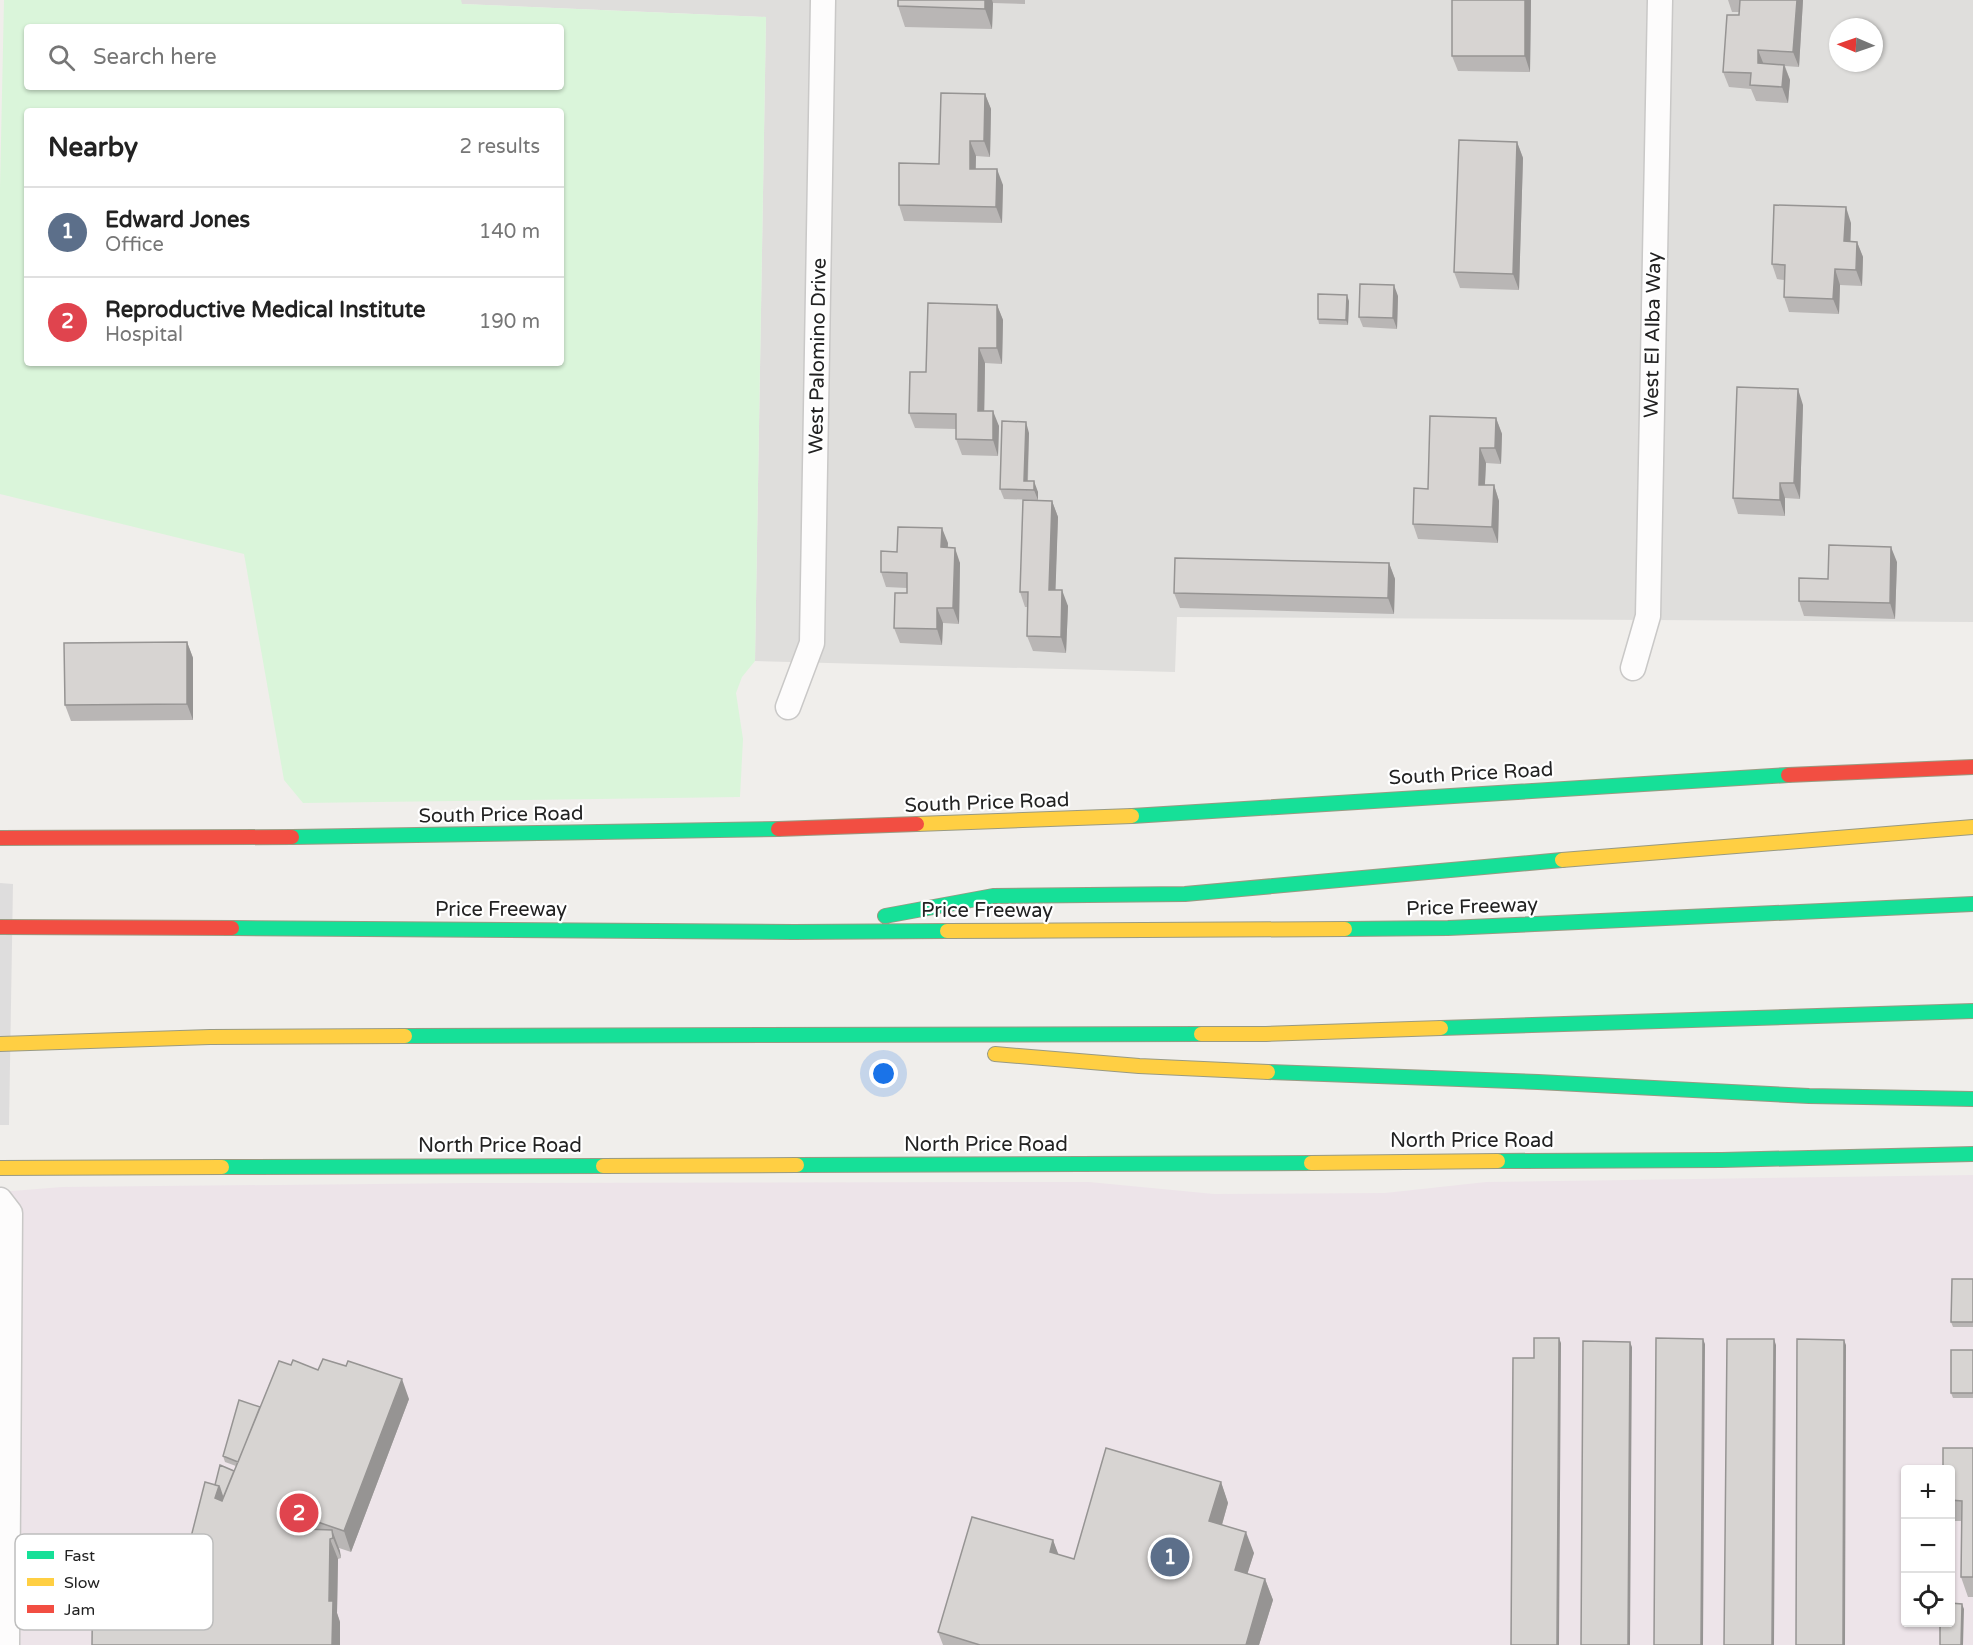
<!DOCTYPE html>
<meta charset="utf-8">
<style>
body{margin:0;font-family:"Varela Round",sans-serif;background:#f2f2f2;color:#222}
.controls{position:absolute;right:18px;bottom:18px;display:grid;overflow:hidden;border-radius:6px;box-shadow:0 2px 4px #0004}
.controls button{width:54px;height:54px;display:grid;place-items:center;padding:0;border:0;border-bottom:2px solid #e0e0e0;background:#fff;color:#222;font:30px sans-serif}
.compass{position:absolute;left:1829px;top:18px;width:54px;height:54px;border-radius:50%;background:#fff;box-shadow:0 2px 4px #0004;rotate:272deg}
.you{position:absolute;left:884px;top:1074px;width:21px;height:21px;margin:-15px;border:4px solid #fff;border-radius:50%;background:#1a73e8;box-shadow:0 0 0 9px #1a73e833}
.badge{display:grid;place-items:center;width:39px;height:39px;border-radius:50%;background:#7c3aed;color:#fff;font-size:20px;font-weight:700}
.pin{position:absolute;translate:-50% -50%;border:3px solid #fff;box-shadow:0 2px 6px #0006}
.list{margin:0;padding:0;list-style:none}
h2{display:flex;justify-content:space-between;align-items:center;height:78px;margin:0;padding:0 24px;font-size:26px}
h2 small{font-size:20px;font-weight:400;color:#767676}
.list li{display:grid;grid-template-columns:39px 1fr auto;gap:18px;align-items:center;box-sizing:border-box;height:90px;padding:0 24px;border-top:2px solid #e0e0e0}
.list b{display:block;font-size:22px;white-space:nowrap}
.list p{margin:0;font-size:20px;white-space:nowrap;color:#767676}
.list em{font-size:20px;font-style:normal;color:#767676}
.icon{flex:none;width:33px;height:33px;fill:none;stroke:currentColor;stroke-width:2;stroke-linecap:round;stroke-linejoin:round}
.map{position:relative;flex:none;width:1973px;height:1645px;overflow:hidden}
.search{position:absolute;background:#fff;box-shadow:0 2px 4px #0004;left:24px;top:24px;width:540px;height:66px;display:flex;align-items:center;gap:15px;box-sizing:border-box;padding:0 21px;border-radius:6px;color:#767676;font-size:22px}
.panel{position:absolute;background:#fff;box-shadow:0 2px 4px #0004;left:24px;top:108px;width:540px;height:258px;border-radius:6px}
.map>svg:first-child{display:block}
.residential{fill:#dfdedc;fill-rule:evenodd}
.industrial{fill:#ede4e9;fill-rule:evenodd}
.park{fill:#daf5da;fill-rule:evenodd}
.pier{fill:#dedddd}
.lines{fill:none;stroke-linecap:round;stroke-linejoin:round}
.street-casing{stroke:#c9c8c7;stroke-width:27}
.fast-casing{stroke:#999a82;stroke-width:16}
.slow-casing{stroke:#999a82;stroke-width:16}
.jam-casing{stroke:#999a82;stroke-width:16}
.street{stroke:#fdfcfc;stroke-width:24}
.fast{stroke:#16e098;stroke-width:14}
.slow{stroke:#ffcf43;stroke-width:14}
.jam{stroke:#f24e42;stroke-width:14}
.wall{fill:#b9b6b5}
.shaded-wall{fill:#969493}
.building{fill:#d7d4d2;stroke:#969493;stroke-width:1.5}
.labels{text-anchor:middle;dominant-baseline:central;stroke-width:4.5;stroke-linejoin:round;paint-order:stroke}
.street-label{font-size:20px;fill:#222;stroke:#fff}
.key{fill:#fff;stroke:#bdbdbd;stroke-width:1.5}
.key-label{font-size:16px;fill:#222}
</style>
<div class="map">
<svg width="1973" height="1645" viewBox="0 0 1973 1645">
<rect width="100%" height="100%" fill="#f0eeeb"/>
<path class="residential" d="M 461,0 L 1973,0 L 1973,622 L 1177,617 L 1175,672 L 755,661 L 766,17 L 461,4 ZM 1838,27 L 1874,27 L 1874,63 L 1838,63 Z"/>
<path class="industrial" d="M 1973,1175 L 1973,1645 L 0,1645 L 0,1192 L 62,1187 L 473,1183 L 1089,1182 L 1214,1194 L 1385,1193 L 1486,1182 ZM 1906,1470 L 1950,1470 L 1950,1622 L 1906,1622 Z"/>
<path class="park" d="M 4,0 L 461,0 L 462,4 L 766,17 L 755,661 L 742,677 L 736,693 L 743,739 L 740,797 L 303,803 L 284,780 L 244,554 L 0,494 L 0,188 ZM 27,27 L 561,27 L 561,87 L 27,87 ZM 27,111 L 561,111 L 561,363 L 27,363 Z"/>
<path class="pier" d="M 0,883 L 13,884 L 9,1125 L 0,1125 Z"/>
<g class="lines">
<defs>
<path id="street" d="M 1633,668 L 1648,616 L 1660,0
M 788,707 L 812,643 L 823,0
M 0,1200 L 10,1213 L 7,1645"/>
<path id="fast" d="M 1132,816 L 1788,775
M 292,837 L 778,829
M 885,916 L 993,896 L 1185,894 L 1562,860
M 232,928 L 794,932 L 947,931
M 1345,929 L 1448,928 L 1973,904
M 1441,1028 L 1973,1011
M 405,1036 L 1201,1034
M 1268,1072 L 1538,1082 L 1809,1096 L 1973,1099
M 1498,1161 L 1722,1160 L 1973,1154
M 797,1165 L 1311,1163
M 222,1167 L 603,1166"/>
<path id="slow" d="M 917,824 L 1132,816
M 1562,860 L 1973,827
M 947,931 L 1345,929
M 1201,1034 L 1266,1034 L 1441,1028
M 0,1044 L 210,1037 L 405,1036
M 995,1054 L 1139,1066 L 1268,1072
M 1311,1163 L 1498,1161
M 603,1166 L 797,1165
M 0,1168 L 222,1167"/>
<path id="jam" d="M 1788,775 L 1973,767
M 778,829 L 917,824
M 0,838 L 292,837
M 0,927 L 232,928"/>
</defs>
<use href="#street" class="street-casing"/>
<use href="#fast" class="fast-casing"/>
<use href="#slow" class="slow-casing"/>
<use href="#jam" class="jam-casing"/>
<use href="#street" class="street"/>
<use href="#fast" class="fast"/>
<use href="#slow" class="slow"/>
<use href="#jam" class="jam"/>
</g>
<path class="wall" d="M 898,0 L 1025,0 L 1025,4 L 993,3 L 992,29 L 905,27 L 898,6 Z
M 1452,0 L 1531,0 L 1530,72 L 1458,71 L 1452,56 Z
M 1728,0 L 1803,0 L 1799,67 L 1785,66 L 1790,80 L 1788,103 L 1756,101 L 1751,89 L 1729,87 L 1723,72 L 1739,12 L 1732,12 Z
M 985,94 L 991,109 L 990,157 L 976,156 L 976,169 L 1003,185 L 1002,223 L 904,221 L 899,205 L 939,164 Z
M 1517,142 L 1523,158 L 1519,290 L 1460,288 L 1454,272 Z
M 1851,223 L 1850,241 L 1857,242 L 1863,257 L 1862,286 L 1840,285 L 1839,314 L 1789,312 L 1784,297 L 1784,280 L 1777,279 L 1772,264 Z
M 1398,296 L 1397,329 L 1363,327 L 1359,317 Z
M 1349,301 L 1348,325 L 1319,324 L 1318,319 Z
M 997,305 L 1003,320 L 1002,364 L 985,363 L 984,411 L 999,426 L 998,456 L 962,455 L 956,439 L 956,429 L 915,428 L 909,413 L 926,372 Z
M 1803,405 L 1800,499 L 1785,498 L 1785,516 L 1738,514 L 1733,498 Z
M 1496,418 L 1502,434 L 1501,464 L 1486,463 L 1485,485 L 1494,485 L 1499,501 L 1498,543 L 1418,539 L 1413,524 L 1428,489 Z
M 1029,433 L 1028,481 L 1038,492 L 1038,500 L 1004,499 L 1000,489 Z
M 1052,501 L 1058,517 L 1055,590 L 1068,606 L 1066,653 L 1033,651 L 1027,636 L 1028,607 L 1025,607 L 1020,592 Z
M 948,543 L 947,548 L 960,563 L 959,624 L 943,623 L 942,645 L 900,643 L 894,628 L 907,593 L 907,588 L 886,587 L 881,572 L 897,552 Z
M 1897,562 L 1895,619 L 1804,616 L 1799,601 L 1828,579 Z
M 1389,563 L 1395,579 L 1394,614 L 1180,608 L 1174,593 Z
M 187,642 L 193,658 L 193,720 L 71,721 L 65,705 Z
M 1973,1279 L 1973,1327 L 1953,1327 L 1951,1322 Z
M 1973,1350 L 1973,1398 L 1953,1398 L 1951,1393 Z
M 291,1365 L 318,1370 L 409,1399 L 351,1552 L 339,1548 L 341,1558 L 338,1559 L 337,1613 L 340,1622 L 180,1561 L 215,1485 L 234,1471 L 236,1466 L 225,1462 L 223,1456 Z
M 1973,1448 L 1973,1597 L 1968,1597 L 1961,1577 L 1961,1521 L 1950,1521 L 1950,1470 Z
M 1221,1482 L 1228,1503 L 1222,1525 L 1254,1553 L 1247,1574 L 1265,1579 L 1273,1600 L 1259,1645 L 943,1645 L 938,1632 L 1053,1540 L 1058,1555 L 1074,1559 Z"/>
<path class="shaded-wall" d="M 985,0 L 992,0 L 993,3 L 992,29 L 985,9 Z
M 1525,0 L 1531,0 L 1530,72 L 1525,56 Z
M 1797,0 L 1803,0 L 1799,67 L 1793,52 Z
M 1758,50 L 1764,65 L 1758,63 Z
M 1784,65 L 1790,80 L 1788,103 L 1782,87 Z
M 985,94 L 991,109 L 990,157 L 984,141 Z
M 970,141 L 976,156 L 975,184 L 970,169 Z
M 1517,142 L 1523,158 L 1519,290 L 1513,274 Z
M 997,169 L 1003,185 L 1002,223 L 996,207 Z
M 1846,207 L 1851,223 L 1850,257 L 1844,241 Z
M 1857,242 L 1863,257 L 1862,286 L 1856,270 Z
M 1835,269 L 1840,285 L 1839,314 L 1833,299 Z
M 1394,285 L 1398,296 L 1397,329 L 1393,318 Z
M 1347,295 L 1349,301 L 1348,325 L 1346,320 Z
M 997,305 L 1003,320 L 1002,364 L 997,348 Z
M 979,348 L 985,363 L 984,426 L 978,411 Z
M 1798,389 L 1803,405 L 1800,499 L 1794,483 Z
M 993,411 L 999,426 L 998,456 L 993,440 Z
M 1496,418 L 1502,434 L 1501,464 L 1495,448 Z
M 1026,422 L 1029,433 L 1027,491 L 1024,481 Z
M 1480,448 L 1486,463 L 1484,500 L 1479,485 Z
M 1034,481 L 1038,492 L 1038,500 L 1034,490 Z
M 1780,483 L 1785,498 L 1785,516 L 1780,500 Z
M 1494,485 L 1499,501 L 1498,543 L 1492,527 Z
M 1052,501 L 1058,517 L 1055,605 L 1049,590 Z
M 942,528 L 948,543 L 947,563 L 941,547 Z
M 1891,547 L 1897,562 L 1895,619 L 1890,603 Z
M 955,548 L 960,563 L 959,624 L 953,608 Z
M 1389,563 L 1395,579 L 1394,614 L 1388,598 Z
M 1062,590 L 1068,606 L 1066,653 L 1061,637 Z
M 937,608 L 943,623 L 942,645 L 937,629 Z
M 187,642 L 193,658 L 193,720 L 187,704 Z
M 1559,1338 L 1561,1343 L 1559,1645 L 1557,1645 Z
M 1703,1339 L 1705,1344 L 1703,1645 L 1701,1645 Z
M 1774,1339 L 1776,1345 L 1774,1645 L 1772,1645 Z
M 1844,1340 L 1846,1345 L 1845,1645 L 1843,1645 Z
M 1630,1342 L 1632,1347 L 1630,1645 L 1628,1645 Z
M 402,1379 L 409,1399 L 351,1552 L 344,1531 Z
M 1221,1482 L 1228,1503 L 1217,1542 L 1209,1521 Z
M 219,1486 L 226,1507 L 215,1498 Z
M 309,1519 L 317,1540 L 305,1529 Z
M 332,1530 L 340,1551 L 341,1558 L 333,1538 Z
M 1246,1532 L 1254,1553 L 1242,1591 L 1235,1570 Z
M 330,1539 L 338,1559 L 337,1613 L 340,1622 L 340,1645 L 332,1645 L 329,1601 Z
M 1053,1540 L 1061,1561 L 1050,1552 Z
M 1265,1579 L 1273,1600 L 1259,1645 L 1246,1645 Z
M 1962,1604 L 1964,1609 L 1963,1645 L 1961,1645 Z"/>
<path class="building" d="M 898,0 L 985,0 L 985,9 L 898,6 Z
M 1452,0 L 1525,0 L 1525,56 L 1452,56 Z
M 1740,0 L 1797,0 L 1793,52 L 1758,50 L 1758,63 L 1784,65 L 1782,87 L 1750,85 L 1751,73 L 1723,72 L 1727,15 L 1739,15 Z
M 941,93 L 985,94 L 984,141 L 970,141 L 970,169 L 997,169 L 996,207 L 899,205 L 899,163 L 939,164 Z
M 1459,140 L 1517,142 L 1513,274 L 1454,272 Z
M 1774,205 L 1846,207 L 1844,241 L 1857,242 L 1856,270 L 1835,269 L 1833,299 L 1784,297 L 1785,265 L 1772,264 Z
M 1360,284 L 1394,285 L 1393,318 L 1359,317 Z
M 1318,294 L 1347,295 L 1346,320 L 1318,319 Z
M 928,303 L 997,305 L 997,348 L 979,348 L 978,411 L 993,411 L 993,440 L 956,439 L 956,414 L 909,413 L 910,372 L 926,372 Z
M 1737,387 L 1798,389 L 1794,483 L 1780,483 L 1780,500 L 1733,498 Z
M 1430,416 L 1496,418 L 1495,448 L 1480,448 L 1479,485 L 1494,485 L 1492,527 L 1413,524 L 1414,488 L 1428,489 Z
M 1002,421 L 1026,422 L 1024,481 L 1034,481 L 1034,490 L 1000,489 Z
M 1023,500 L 1052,501 L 1049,590 L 1062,590 L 1061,637 L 1027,636 L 1028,592 L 1020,592 Z
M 898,527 L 942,528 L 941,547 L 955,548 L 953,608 L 937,608 L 937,629 L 894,628 L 895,593 L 907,593 L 907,573 L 881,572 L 881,551 L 897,552 Z
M 1829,545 L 1891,547 L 1890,603 L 1799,601 L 1799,578 L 1828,579 Z
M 1175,558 L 1389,563 L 1388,598 L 1174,593 Z
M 187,642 L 187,704 L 65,705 L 64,643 Z
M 1952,1279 L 1973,1279 L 1973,1322 L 1951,1322 Z
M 1534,1338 L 1559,1338 L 1557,1645 L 1511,1645 L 1513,1358 L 1534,1358 Z
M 1656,1338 L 1703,1339 L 1701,1645 L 1654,1645 Z
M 1727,1339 L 1774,1339 L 1772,1645 L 1724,1645 Z
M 1797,1339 L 1844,1340 L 1843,1645 L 1796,1645 Z
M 1583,1341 L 1630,1342 L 1628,1645 L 1581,1645 Z
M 1951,1350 L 1973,1350 L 1973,1393 L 1951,1393 Z
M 323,1359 L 346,1366 L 348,1361 L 402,1379 L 344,1531 L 309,1519 L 305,1529 L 332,1530 L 333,1538 L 330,1539 L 329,1601 L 333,1601 L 332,1645 L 92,1645 L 93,1559 L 180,1561 L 180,1538 L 191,1537 L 205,1482 L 219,1486 L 215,1498 L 222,1501 L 279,1361 L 291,1365 L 293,1360 L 318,1370 Z
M 239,1400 L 260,1407 L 238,1462 L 223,1456 Z
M 1106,1448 L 1221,1482 L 1209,1521 L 1246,1532 L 1235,1570 L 1265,1579 L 1246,1645 L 980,1645 L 938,1632 L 972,1517 L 1053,1540 L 1050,1552 L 1074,1559 Z
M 1943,1448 L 1973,1448 L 1973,1577 L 1961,1577 L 1962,1501 L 1950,1500 L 1950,1470 L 1943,1470 Z
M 220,1465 L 234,1471 L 223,1498 L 219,1486 L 215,1485 Z
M 1950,1603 L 1962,1604 L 1961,1645 L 1940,1645 L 1940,1623 L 1950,1623 Z"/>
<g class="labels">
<g class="street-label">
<text transform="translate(1653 335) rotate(-89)">West El Alba Way</text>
<text transform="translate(818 356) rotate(-89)">West Palomino Drive</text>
<text transform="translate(1471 774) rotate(-3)">South Price Road</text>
<text transform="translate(987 803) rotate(-2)">South Price Road</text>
<text transform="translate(501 815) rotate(-1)">South Price Road</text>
<text transform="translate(1472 907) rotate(-2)">Price Freeway</text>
<text x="501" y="910">Price Freeway</text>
<text x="987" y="911">Price Freeway</text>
<text x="1472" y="1141">North Price Road</text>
<text x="986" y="1145">North Price Road</text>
<text x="500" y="1146">North Price Road</text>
</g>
</g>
<rect x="15" y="1534" width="198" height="96" rx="9" class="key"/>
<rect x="27" y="1551" width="27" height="8" fill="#16e098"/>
<rect x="27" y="1578" width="27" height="8" fill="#ffcf43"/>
<rect x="27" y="1605" width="27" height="8" fill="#f24e42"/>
<g class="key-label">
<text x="64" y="1561">Fast</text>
<text x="64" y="1588">Slow</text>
<text x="64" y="1615">Jam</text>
</g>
</svg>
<div class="controls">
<button>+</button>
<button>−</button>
<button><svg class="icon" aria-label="locate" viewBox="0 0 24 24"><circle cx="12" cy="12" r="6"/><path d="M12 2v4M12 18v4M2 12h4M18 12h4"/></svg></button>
</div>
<svg class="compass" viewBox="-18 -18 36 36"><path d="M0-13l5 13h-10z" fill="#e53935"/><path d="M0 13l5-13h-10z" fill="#767676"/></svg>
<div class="you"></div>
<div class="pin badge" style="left:1170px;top:1557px;background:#5c6f8a">1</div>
<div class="pin badge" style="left:299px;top:1513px;background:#e0444e">2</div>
<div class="search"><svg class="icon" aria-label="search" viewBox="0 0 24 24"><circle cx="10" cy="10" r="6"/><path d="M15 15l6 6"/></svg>Search here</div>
<section class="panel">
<h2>Nearby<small>2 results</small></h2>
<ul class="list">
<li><span class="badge" style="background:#5c6f8a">1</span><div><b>Edward Jones</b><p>Office</p></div><em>140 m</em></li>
<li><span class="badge" style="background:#e0444e">2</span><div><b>Reproductive Medical Institute</b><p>Hospital</p></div><em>190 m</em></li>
</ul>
</section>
</div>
